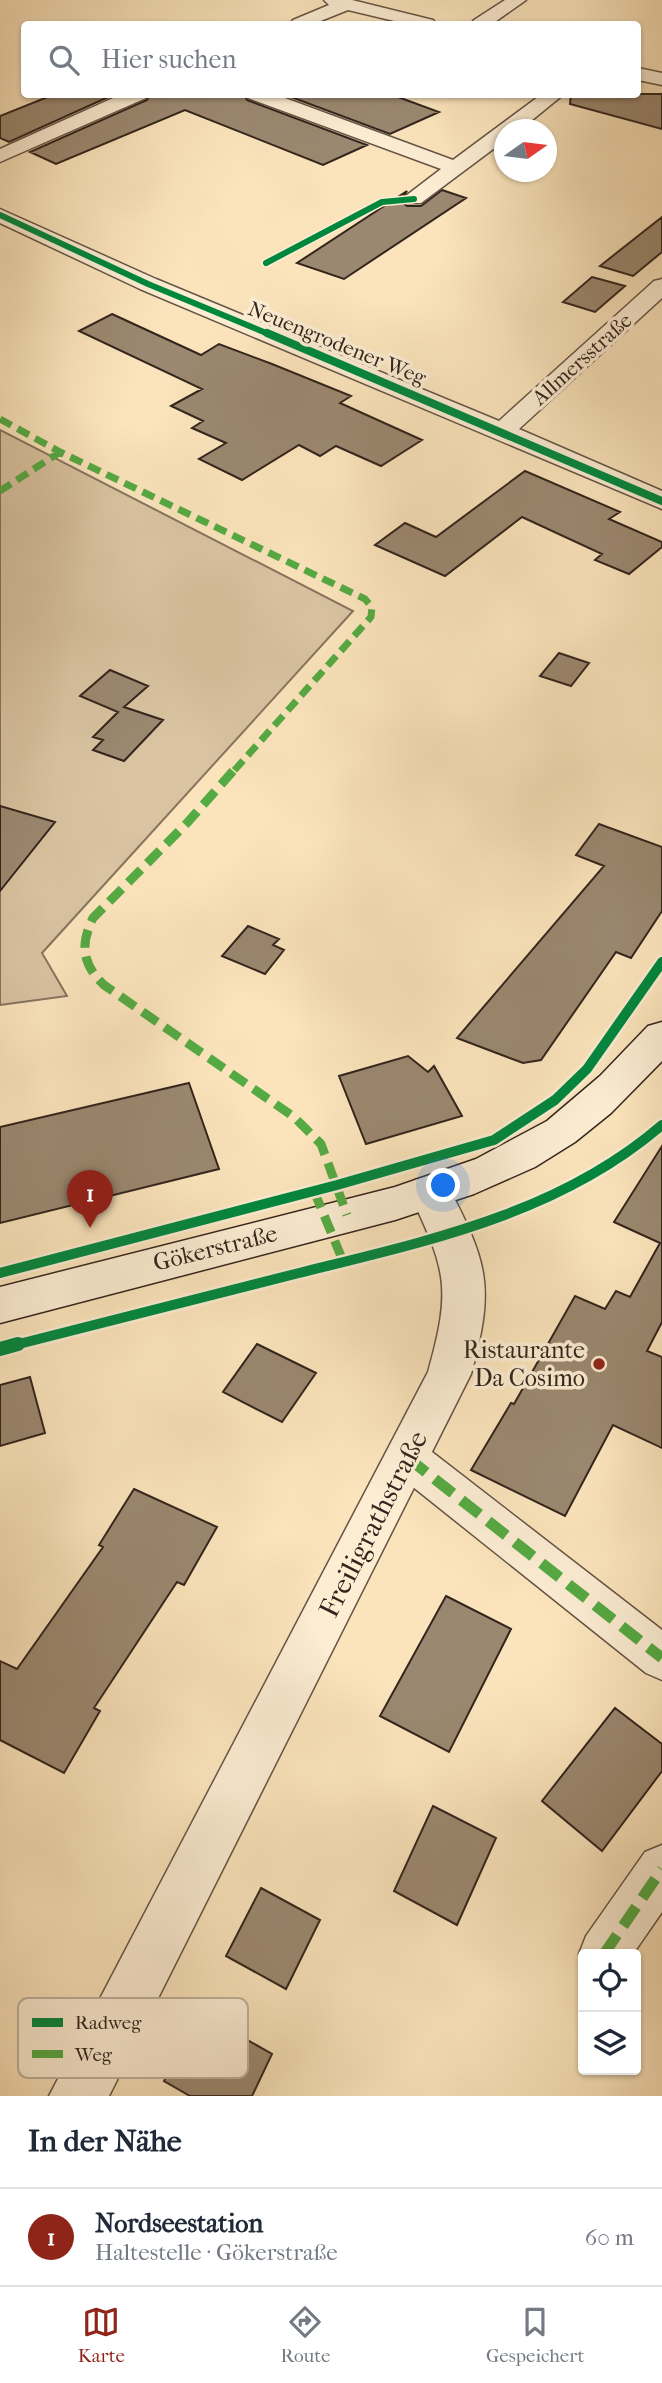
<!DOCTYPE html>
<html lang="de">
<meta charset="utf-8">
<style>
body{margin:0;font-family:"IM FELL French Canon",serif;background:#f2f2f3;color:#1f2937}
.controls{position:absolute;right:21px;bottom:21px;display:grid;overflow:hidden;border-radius:7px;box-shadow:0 2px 5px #0004}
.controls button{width:63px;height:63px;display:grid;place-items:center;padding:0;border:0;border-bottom:2px solid #e0e1e3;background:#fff;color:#1f2937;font:35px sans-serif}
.compass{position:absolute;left:494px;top:119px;width:63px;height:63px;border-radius:50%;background:#fff;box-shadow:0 2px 5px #0004;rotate:76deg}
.you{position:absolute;left:444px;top:1186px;width:24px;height:24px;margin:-18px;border:5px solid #fff;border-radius:50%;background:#1a73e8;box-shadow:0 0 0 10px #1a73e833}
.badge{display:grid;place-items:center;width:46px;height:46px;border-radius:50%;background:#8f2418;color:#fff;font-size:23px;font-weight:700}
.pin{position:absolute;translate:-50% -58px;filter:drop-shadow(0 2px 4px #0008)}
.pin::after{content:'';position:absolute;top:37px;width:24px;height:21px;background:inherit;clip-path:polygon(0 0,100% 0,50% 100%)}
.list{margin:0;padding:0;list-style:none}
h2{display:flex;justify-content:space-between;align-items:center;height:91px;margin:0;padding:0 28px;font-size:30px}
h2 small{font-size:23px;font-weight:400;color:#747a83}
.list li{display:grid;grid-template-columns:46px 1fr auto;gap:21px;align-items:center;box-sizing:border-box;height:98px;padding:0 28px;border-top:2px solid #e0e1e3}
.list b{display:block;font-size:26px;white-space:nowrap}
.list p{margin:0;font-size:23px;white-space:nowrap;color:#747a83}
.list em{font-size:23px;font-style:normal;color:#747a83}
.icon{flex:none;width:38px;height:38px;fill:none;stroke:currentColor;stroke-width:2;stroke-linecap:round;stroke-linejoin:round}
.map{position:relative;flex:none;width:662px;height:2096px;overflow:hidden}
.search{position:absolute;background:#fff;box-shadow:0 2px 5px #0004;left:21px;right:21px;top:21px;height:77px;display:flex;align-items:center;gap:18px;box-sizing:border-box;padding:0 24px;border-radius:7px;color:#747a83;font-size:26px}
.sheet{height:189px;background:#fff}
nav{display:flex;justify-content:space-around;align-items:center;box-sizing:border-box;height:98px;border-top:2px solid #e0e1e3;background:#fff;font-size:19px;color:#747a83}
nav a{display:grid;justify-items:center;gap:4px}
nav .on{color:#8f2418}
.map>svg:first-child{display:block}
.green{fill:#d9c3a1;stroke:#86745f;stroke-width:2}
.building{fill:#9b8870;stroke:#33241d;stroke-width:2}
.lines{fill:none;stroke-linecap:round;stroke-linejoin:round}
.minor-casing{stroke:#655445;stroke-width:3}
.tertiary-casing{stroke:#655445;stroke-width:3}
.secondary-casing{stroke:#33241d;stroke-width:3}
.minor{fill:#fcedd3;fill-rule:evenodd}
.tertiary{fill:#fcedd3;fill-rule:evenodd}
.secondary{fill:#fcedd3;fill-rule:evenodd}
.quiet-far2{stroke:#54aa43;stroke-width:7;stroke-dasharray:13 7;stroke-linecap:butt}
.quiet-far1{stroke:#54aa43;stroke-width:9;stroke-dasharray:18 9;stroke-linecap:butt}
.quiet{stroke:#54aa43;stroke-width:11;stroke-dasharray:23 11;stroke-linecap:butt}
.cycleway-far3-casing{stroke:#fcedd3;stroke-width:9}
.cycleway-far2-casing{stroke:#fcedd3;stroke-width:11}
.cycleway-far1-casing{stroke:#fcedd3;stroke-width:15}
.cycleway-casing{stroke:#fcedd3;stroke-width:18}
.cycleway-far3{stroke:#00873e;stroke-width:6}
.cycleway-far2{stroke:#00873e;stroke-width:8}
.cycleway-far1{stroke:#00873e;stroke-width:10}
.cycleway{stroke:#00873e;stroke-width:14}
.poi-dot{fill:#8f2418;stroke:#fcedd3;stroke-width:2.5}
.labels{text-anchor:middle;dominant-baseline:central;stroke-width:7;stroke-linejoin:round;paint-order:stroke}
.far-street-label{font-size:21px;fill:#33241d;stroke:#fcedd3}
.street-label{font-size:24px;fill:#33241d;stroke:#fcedd3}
.poi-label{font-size:24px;fill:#33241d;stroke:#fcedd3;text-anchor:end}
.near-street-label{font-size:28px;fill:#33241d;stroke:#fcedd3}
.key{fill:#fcedd3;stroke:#c0b19c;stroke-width:2}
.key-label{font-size:19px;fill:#33241d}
</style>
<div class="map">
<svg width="662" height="2096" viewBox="0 0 662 2096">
<rect width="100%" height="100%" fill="#fbe4bc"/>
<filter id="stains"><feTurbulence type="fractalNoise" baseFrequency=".00286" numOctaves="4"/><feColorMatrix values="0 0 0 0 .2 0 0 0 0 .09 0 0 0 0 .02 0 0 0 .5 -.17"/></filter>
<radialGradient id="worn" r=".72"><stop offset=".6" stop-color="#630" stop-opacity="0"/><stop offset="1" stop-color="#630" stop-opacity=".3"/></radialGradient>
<path class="green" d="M 0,430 L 353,611 L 42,953 L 67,996 L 0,1005 Z"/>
<path class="building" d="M 55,94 L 115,94 L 9,142 L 0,138 L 0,116 Z
M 150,94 L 244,94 L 247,100 L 367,145 L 323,165 L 185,110 L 56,164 L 30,152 L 147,100 Z
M 283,94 L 390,94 L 439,112 L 390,134 Z
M 571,94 L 662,94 L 662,129 L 570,104 Z
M 442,190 L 466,198 L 344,279 L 297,263 L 407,191 L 401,201 L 407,206 L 421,206 Z
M 662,217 L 662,252 L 633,276 L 600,266 Z
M 592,277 L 625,286 L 595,312 L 563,302 Z
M 112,314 L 201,355 L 219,344 L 272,364 L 351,396 L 340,403 L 422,440 L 381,466 L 336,446 L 320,456 L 299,445 L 242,480 L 199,459 L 226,443 L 192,428 L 203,421 L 171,406 L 202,389 L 79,331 Z
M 525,471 L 620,512 L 609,519 L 662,542 L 662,547 L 629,574 L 595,560 L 602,554 L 522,517 L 445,576 L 375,545 L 405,523 L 436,537 Z
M 559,653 L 589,663 L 571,686 L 540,676 Z
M 110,670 L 148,686 L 124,707 L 163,720 L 124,761 L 93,750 L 103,740 L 93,737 L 118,712 L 80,696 Z
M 0,806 L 55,822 L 0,891 Z
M 599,824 L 662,847 L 662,911 L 631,958 L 616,952 L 541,1060 L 523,1063 L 457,1038 L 604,866 L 576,855 Z
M 248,926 L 279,939 L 273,945 L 284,950 L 265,974 L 222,956 Z
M 408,1056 L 428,1072 L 434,1066 L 462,1116 L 366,1144 L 339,1076 Z
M 189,1083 L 219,1169 L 0,1223 L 0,1127 Z
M 662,1146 L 662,1322 L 647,1351 L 662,1357 L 662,1448 L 613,1425 L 565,1516 L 471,1470 L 511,1403 L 514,1404 L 575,1296 L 605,1309 L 616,1291 L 630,1297 L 660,1243 L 614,1222 Z
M 257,1344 L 316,1373 L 282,1422 L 223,1392 Z
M 30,1377 L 45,1433 L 0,1446 L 0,1385 Z
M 134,1489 L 217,1527 L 184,1585 L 177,1582 L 94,1708 L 100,1711 L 64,1773 L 0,1740 L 0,1661 L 17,1669 L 103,1547 L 99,1545 Z
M 446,1596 L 511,1629 L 449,1752 L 380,1716 Z
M 615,1708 L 662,1744 L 662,1771 L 602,1851 L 542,1801 Z
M 433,1806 L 496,1838 L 457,1925 L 394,1891 Z
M 261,1888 L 320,1920 L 286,1989 L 226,1956 Z
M 200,2013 L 272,2054 L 252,2096 L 190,2096 L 164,2081 Z"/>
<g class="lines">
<defs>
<path id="minor" d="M 324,0 L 352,0 L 433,20 L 436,24 L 407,24 L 348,10 L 313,24 L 290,24 L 293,20 L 329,5 Z
M 505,0 L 526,0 L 492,24 L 471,24 L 474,20 Z
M 638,68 L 662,73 L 662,85 L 638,80 Z
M 122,94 L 148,94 L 146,98 L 0,162 L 0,149 Z
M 246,94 L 274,94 L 453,160 L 542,94 L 564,94 L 520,130 L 504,130 L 504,141 L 421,203 L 407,203 L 403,199 L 407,195 L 441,169 L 248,98 Z
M 0,209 L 156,279 L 499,421 L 654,281 L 662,279 L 662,298 L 519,429 L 662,491 L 662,509 L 140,289 L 0,223 Z
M 408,1439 L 423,1445 L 662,1630 L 662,1680 L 646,1673 L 393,1471 L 387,1458 L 393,1445 Z
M 662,1845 L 662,1912 L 633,1954 L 583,1954 L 583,1964 L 579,1954 L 586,1936 L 645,1852 Z"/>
<path id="tertiary" d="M 430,1176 L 445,1180 C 487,1262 496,1283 471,1374 L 109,2096 L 49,2096 L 428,1372 C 452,1287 446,1270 409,1192 L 415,1180 Z"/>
<path id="secondary" d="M 662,1022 L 662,1061 L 611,1113 L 575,1142 L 535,1167 L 474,1194 L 395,1220 L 0,1323 L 0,1287 L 395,1187 L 476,1159 L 547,1121 L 600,1076 L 648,1026 Z"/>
</defs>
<use href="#minor" class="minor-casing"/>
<use href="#tertiary" class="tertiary-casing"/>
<use href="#secondary" class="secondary-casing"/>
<use href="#minor" class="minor"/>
<use href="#tertiary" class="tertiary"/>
<use href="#secondary" class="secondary"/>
<path class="quiet-far2" d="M 0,419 L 60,452 L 365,599 L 372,607 L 371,617 L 232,773
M 0,491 L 60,452"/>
<path class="quiet-far1" d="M 233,771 L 187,823 L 93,918 C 80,945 82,964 104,985 L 294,1117 L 321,1144 L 347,1215
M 314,1191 L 343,1261"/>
<path class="quiet" d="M 408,1458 L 662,1658
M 604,1954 L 662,1869"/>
<defs>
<path id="cycleway-far3" d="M 0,215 L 148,284 L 271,335
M 266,263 L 382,202 L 414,199"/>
<path id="cycleway-far2" d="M 267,333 L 662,501"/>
<path id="cycleway-far1" d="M 0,1273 L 337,1185 L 494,1140 L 555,1100 L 587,1069 L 662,962
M 11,1346 C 107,1322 203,1298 299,1273 C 427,1241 559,1214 662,1125"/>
<path id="cycleway" d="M 0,1349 L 18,1344"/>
</defs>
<use href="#cycleway-far3" class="cycleway-far3-casing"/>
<use href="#cycleway-far2" class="cycleway-far2-casing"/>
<use href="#cycleway-far1" class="cycleway-far1-casing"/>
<use href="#cycleway" class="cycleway-casing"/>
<use href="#cycleway-far3" class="cycleway-far3"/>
<use href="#cycleway-far2" class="cycleway-far2"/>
<use href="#cycleway-far1" class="cycleway-far1"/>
<use href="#cycleway" class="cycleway"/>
</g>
<circle class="poi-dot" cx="599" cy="1364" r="7"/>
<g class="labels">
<g class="far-street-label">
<text transform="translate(337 343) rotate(22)">Neuengrodener Weg</text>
<text transform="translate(582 359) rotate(-42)">Allmersstraße</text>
</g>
<g class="street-label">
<text transform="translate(215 1248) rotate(-14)">Gökerstraße</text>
</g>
<g class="poi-label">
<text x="585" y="1350">Ristaurante<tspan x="585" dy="28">Da Cosimo</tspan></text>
</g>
<g class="near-street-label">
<text transform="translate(373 1524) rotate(-63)">Freiligrathstraße</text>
</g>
</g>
<rect x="18" y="1998" width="230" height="80" rx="10" class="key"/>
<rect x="32" y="2018" width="31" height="9" fill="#00873e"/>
<rect x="32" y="2050" width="31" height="8" fill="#54aa43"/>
<g class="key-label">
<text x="75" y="2029">Radweg</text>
<text x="75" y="2061">Weg</text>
</g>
<rect width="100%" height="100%" filter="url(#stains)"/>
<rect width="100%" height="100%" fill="url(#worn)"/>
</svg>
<div class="controls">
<button><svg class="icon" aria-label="locate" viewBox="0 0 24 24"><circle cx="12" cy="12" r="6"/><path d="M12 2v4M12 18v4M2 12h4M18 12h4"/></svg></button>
<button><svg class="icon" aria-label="layers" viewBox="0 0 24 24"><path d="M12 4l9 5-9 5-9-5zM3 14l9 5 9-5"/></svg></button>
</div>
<svg class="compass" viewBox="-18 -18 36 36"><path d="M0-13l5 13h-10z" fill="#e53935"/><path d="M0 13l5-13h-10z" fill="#747a83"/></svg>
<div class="you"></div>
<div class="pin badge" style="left:90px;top:1228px">1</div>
<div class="search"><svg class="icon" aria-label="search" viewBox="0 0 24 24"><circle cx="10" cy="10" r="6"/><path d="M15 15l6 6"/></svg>Hier suchen</div>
</div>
<section class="sheet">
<h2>In der Nähe<small></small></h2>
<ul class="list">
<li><span class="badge">1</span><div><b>Nordseestation</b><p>Haltestelle · Gökerstraße</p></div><em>60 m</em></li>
</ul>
</section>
<nav>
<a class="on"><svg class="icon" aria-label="map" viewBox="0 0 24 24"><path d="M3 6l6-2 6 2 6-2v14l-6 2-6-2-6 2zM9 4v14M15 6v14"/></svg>Karte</a>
<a><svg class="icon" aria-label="directions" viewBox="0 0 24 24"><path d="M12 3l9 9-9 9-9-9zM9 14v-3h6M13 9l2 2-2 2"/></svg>Route</a>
<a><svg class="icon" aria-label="saved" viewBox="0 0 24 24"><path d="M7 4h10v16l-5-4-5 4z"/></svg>Gespeichert</a>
</nav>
